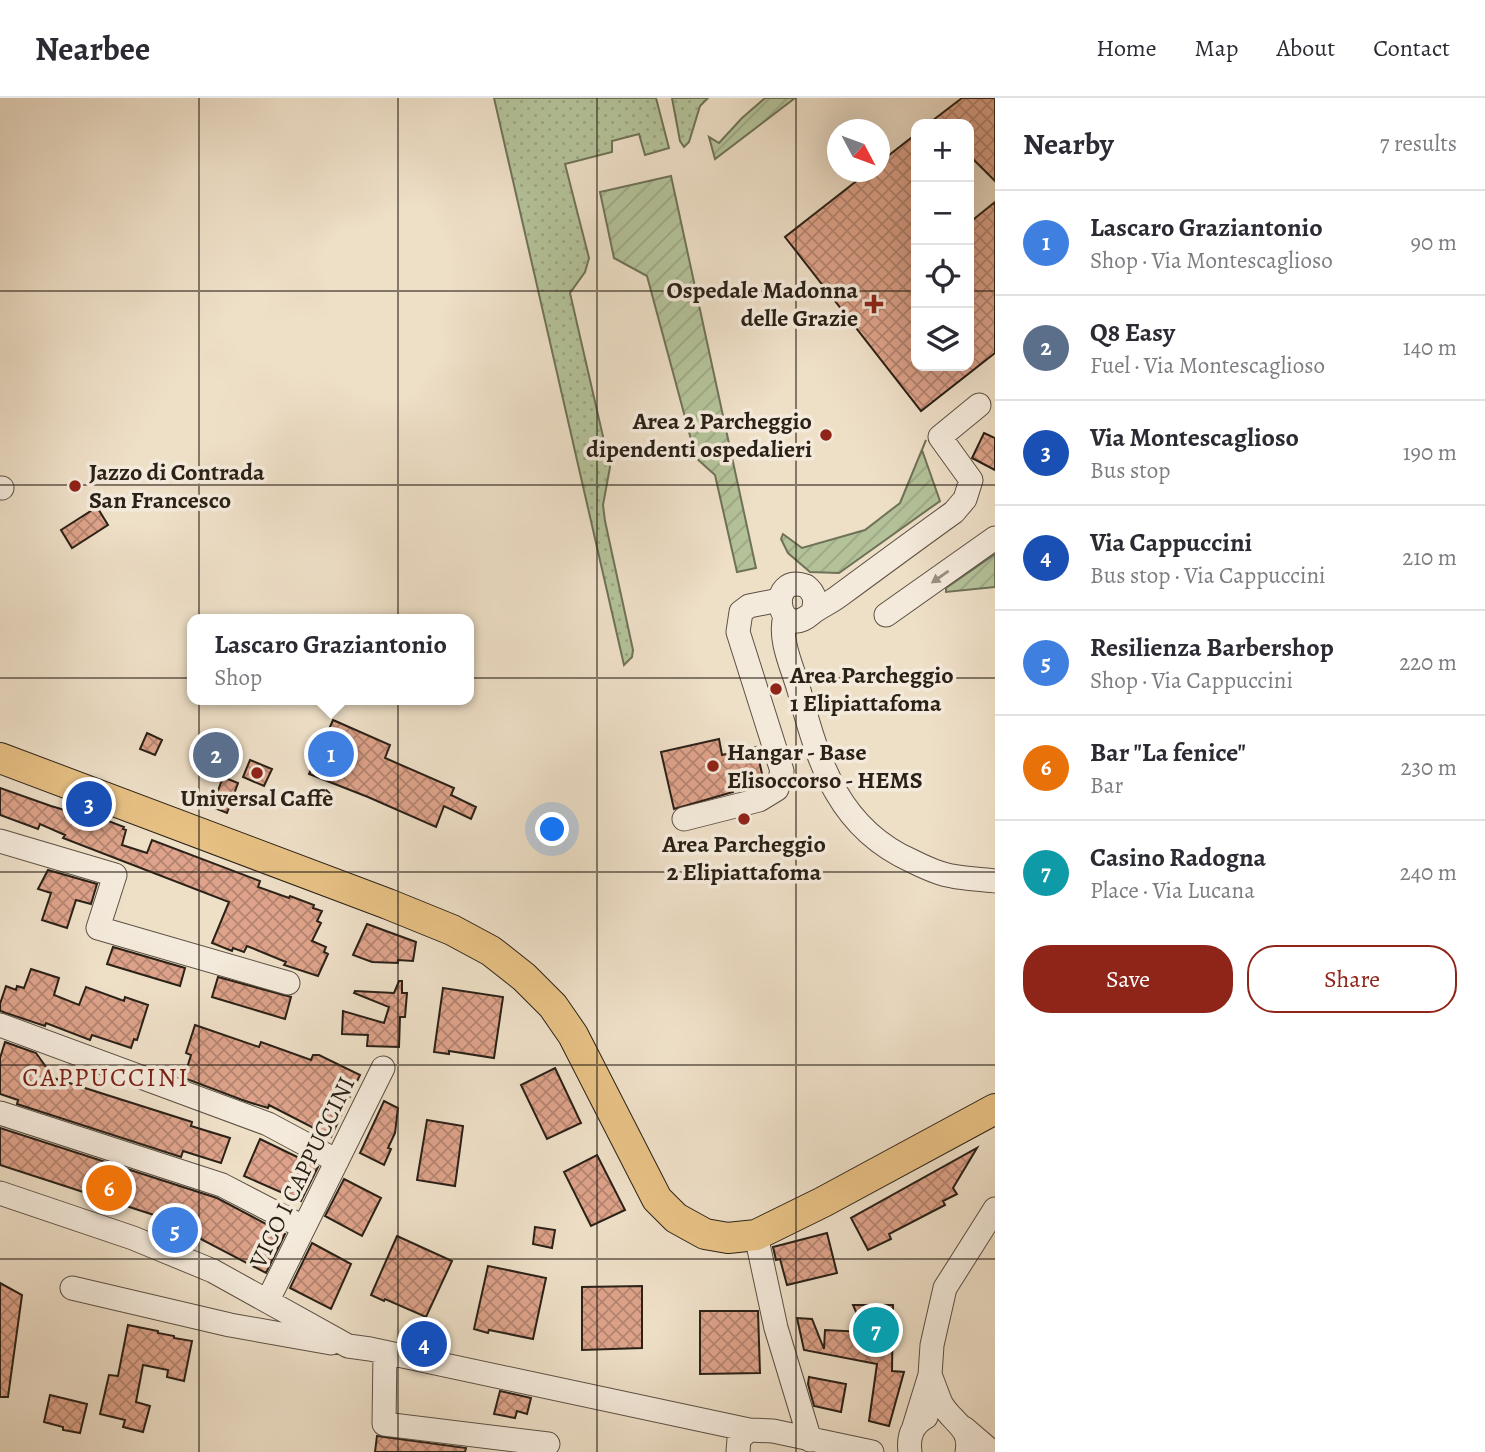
<!DOCTYPE html>
<meta charset="utf-8">
<style>
body{margin:0;font-family:Alegreya,serif;background:#f7f7f7;color:#2b2b33}
.controls{position:absolute;right:21px;top:21px;display:grid;overflow:hidden;border-radius:14px;box-shadow:0 7px 28px #0002}
.controls button{width:63px;height:63px;display:grid;place-items:center;padding:0;border:0;border-bottom:2px solid #e1e1e2;background:#fff;color:#2b2b33;font:35px sans-serif}
.compass{position:absolute;left:827px;top:21px;width:63px;height:63px;border-radius:50%;background:#fff;box-shadow:0 7px 28px #0002;rotate:131deg}
.you{position:absolute;left:553px;top:732px;width:24px;height:24px;margin:-18px;border:5px solid #fff;border-radius:50%;background:#1a73e8;box-shadow:0 0 0 10px #1a73e833}
.badge{display:grid;place-items:center;width:46px;height:46px;border-radius:50%;background:#8f2418;color:#fff;font-size:23px;font-weight:700}
.pin{position:absolute;translate:-50% -50%;border:4px solid #fff;box-shadow:0 2px 7px #0006}
.popup{position:absolute;left:187px;top:516px;width:287px;height:91px;box-sizing:border-box;display:grid;place-content:center;border-radius:14px;background:#fff;filter:drop-shadow(0 2px 5px #0005);font-size:23px;white-space:nowrap;color:#7c7c81}
.popup b{font-size:26px;color:#2b2b33}
.popup::after{content:'';position:absolute;left:50%;top:100%;margin-left:-14px;border:14px solid transparent;border-top-color:#fff}
.list{margin:0;padding:0;list-style:none}
h2{display:flex;justify-content:space-between;align-items:center;height:91px;margin:0;padding:0 28px;font-size:30px}
h2 small{font-size:23px;font-weight:400;color:#7c7c81}
.list li{display:grid;grid-template-columns:46px 1fr auto;gap:21px;align-items:center;box-sizing:border-box;height:105px;padding:0 28px;border-top:2px solid #e1e1e2}
.list b{display:block;font-size:26px;white-space:nowrap}
.list p{margin:0;font-size:23px;white-space:nowrap;color:#7c7c81}
.list em{font-size:23px;font-style:normal;color:#7c7c81}
.actions{display:flex;gap:14px;padding:21px 28px}
.actions a{flex:1;padding:16px 0;border:2px solid #8f2418;border-radius:28px;text-align:center;font-size:24px;color:#8f2418}
.actions .main{background:#8f2418;color:#fff}
.icon{flex:none;width:38px;height:38px;fill:none;stroke:currentColor;stroke-width:2;stroke-linecap:round;stroke-linejoin:round}
.map{position:relative;flex:none;width:995px;height:1354px;overflow:hidden}
header{display:flex;align-items:center;gap:42px;box-sizing:border-box;height:98px;padding:0 35px;background:#fff;border-bottom:2px solid #e1e1e2}
header strong{font-size:33px}
nav{display:flex;gap:38px;margin-inline-start:auto;font-size:24px}
main{display:flex}
aside{flex:1;background:#fff}
.map>svg:first-child{display:block}
.grass{fill:url(#grass-dots);stroke:#6f7258;stroke-width:2}
.garden{fill:url(#garden-furrows);stroke:#6f7258;stroke-width:2}
.building{fill:url(#building-cross-hatch);stroke:#2a2117;stroke-width:2}
.lines{fill:none;stroke-linecap:round;stroke-linejoin:round}
.minor-casing{stroke:#5b5043;stroke-width:25}
.major-casing{stroke:#2a2117;stroke-width:32}
.minor{stroke:#f4eadb;stroke-width:23}
.major{stroke:#e7c084;stroke-width:30}
.oneway{fill:#999083}
.grid{fill:none;stroke:#2a2117;stroke-width:2;stroke-opacity:0.55}
.poi-dot{fill:#8f2418;stroke:#f4eadb;stroke-width:2.5}
.labels{text-anchor:middle;dominant-baseline:central;stroke-width:7;stroke-linejoin:round;paint-order:stroke}
.poi-label{font-size:24px;font-weight:bold;fill:#2a2117;stroke:#f4eadb;text-anchor:start}
.street-label{font-size:24px;fill:#2a2117;stroke:#f4eadb}
.neighbourhood-label{font-size:26px;letter-spacing:2px;fill:#7a1f14;stroke:#f4eadb}
</style>
<header>
<strong>Nearbee</strong>
<nav><a>Home</a><a>Map</a><a>About</a><a>Contact</a></nav>
</header>
<main>
<div class="map">
<svg width="995" height="1354" viewBox="0 0 995 1354">
<defs>
<pattern id="grass-dots" width="8" height="8" patternUnits="userSpaceOnUse" patternTransform="scale(1.75)"><rect width="8" height="8" fill="#b4c299"/><path d="M2 2h.1M6 6h.1" fill="none" stroke="#9ba683" stroke-width="1.8" stroke-linecap="round"/></pattern>
<pattern id="garden-furrows" width="10" height="10" patternUnits="userSpaceOnUse" patternTransform="scale(1.75)"><rect width="10" height="10" fill="#b4c299"/><path d="M-1 1l2-2M0 10L10 0M9 11l2-2" fill="none" stroke="#9ba683"/></pattern>
<pattern id="building-cross-hatch" width="8" height="8" patternUnits="userSpaceOnUse" patternTransform="scale(1.75)"><rect width="8" height="8" fill="#dea38a"/><path d="M0 0l8 8M0 8l8-8" fill="none" stroke="#b48470"/></pattern>
</defs>
<rect width="100%" height="100%" fill="#eedfc7"/>
<filter id="stains"><feTurbulence type="fractalNoise" baseFrequency=".00286" numOctaves="4"/><feColorMatrix values="0 0 0 0 .2 0 0 0 0 .09 0 0 0 0 .02 0 0 0 .5 -.17"/></filter>
<radialGradient id="worn" r=".72"><stop offset=".6" stop-color="#630" stop-opacity="0"/><stop offset="1" stop-color="#630" stop-opacity=".3"/></radialGradient>
<path class="grass" d="M 494,0 L 656,0 L 669,50 L 645,57 L 639,36 L 612,43 L 612,54 L 565,66 L 589,160 L 585,174 L 570,195 L 610,369 L 603,407 L 605,423 L 633,552 L 632,559 L 624,567 Z
M 672,0 L 708,0 L 700,8 L 689,44 L 684,49 L 680,43 Z"/>
<path class="garden" d="M 765,0 L 795,0 L 715,61 L 709,39 L 719,45 L 742,20 Z
M 671,78 L 756,470 L 737,474 L 715,377 L 696,360 L 647,178 L 614,160 L 600,94 Z
M 926,342 L 922,352 L 940,403 L 839,475 L 810,474 L 788,455 L 781,441 L 783,436 L 802,450 L 865,432 L 900,405 Z
M 995,456 L 995,489 L 946,494 L 946,490 Z"/>
<path class="building" d="M 962,0 L 995,0 L 995,83 L 969,57 L 969,26 L 928,26 Z
M 916,36 L 916,268 L 969,268 L 969,125 L 995,104 L 995,255 L 921,313 L 785,139 L 868,74 L 879,74 L 879,65 Z
M 984,335 L 995,340 L 995,372 L 972,360 Z
M 97,409 L 108,427 L 72,450 L 61,432 Z
M 333,622 L 390,647 L 385,660 L 454,690 L 451,697 L 476,709 L 471,721 L 444,708 L 436,729 L 368,699 L 309,676 Z
M 147,635 L 162,642 L 155,657 L 140,651 Z
M 719,641 L 722,657 L 756,649 L 763,680 L 732,687 L 733,694 L 674,711 L 661,654 Z
M 250,662 L 272,671 L 264,688 L 243,679 Z
M 223,679 L 238,685 L 227,715 L 212,709 Z
M 0,690 L 51,708 L 78,716 L 80,712 L 124,729 L 123,731 L 126,732 L 122,747 L 147,755 L 152,742 L 260,783 L 258,789 L 289,800 L 290,798 L 314,807 L 313,810 L 322,813 L 317,823 L 321,825 L 312,843 L 326,849 L 324,854 L 328,856 L 318,878 L 284,867 L 286,864 L 247,848 L 244,854 L 233,850 L 232,853 L 212,845 L 229,804 L 63,740 L 65,737 L 40,726 L 38,731 L 0,717 Z
M 48,772 L 97,786 L 91,806 L 76,802 L 67,830 L 42,822 L 51,795 L 38,791 Z
M 367,826 L 416,844 L 413,863 L 398,862 L 398,865 L 372,864 L 353,857 Z
M 113,849 L 185,870 L 180,888 L 107,866 Z
M 31,871 L 59,880 L 54,897 L 79,907 L 86,889 L 124,903 L 125,899 L 148,907 L 137,942 L 134,941 L 131,950 L 92,937 L 90,942 L 46,925 L 45,928 L 0,913 L 0,906 L 6,888 L 16,892 L 17,888 L 24,890 Z
M 218,879 L 291,899 L 285,921 L 212,899 Z
M 399,883 L 402,883 L 402,895 L 407,895 L 405,919 L 400,919 L 399,949 L 367,948 L 368,937 L 342,936 L 343,913 L 384,925 L 389,909 L 354,895 L 355,893 L 394,895 Z
M 443,890 L 503,899 L 494,960 L 449,953 L 449,956 L 434,954 Z
M 195,927 L 259,949 L 261,944 L 311,962 L 313,957 L 319,957 L 360,977 L 331,1039 L 269,1007 L 268,1010 L 245,1003 L 184,980 L 191,957 L 186,955 Z
M 5,944 L 36,955 L 46,969 L 44,977 L 192,1024 L 191,1028 L 230,1040 L 221,1065 L 183,1053 L 181,1059 L 17,1006 L 18,1002 L 0,996 L 0,960 Z
M 555,970 L 581,1025 L 547,1041 L 521,987 Z
M 384,1003 L 398,1010 L 395,1035 L 388,1050 L 391,1051 L 384,1067 L 360,1055 Z
M 427,1022 L 463,1028 L 455,1088 L 417,1082 Z
M 0,1030 L 217,1100 L 285,1136 L 266,1175 L 157,1118 L 0,1067 Z
M 260,1041 L 318,1069 L 301,1103 L 244,1078 Z
M 977,1050 L 953,1090 L 957,1096 L 943,1103 L 945,1107 L 889,1136 L 891,1141 L 868,1152 L 851,1120 Z
M 597,1057 L 625,1112 L 591,1128 L 564,1074 Z
M 344,1081 L 381,1100 L 362,1138 L 325,1118 Z
M 535,1129 L 555,1132 L 552,1150 L 533,1146 Z
M 827,1135 L 837,1175 L 787,1187 L 780,1161 L 776,1162 L 773,1149 Z
M 397,1138 L 452,1163 L 426,1219 L 385,1201 L 384,1203 L 371,1197 Z
M 312,1145 L 351,1166 L 331,1211 L 290,1190 Z
M 488,1168 L 546,1180 L 533,1241 L 489,1232 L 488,1235 L 474,1231 Z
M 0,1185 L 22,1197 L 8,1299 L 0,1299 Z
M 642,1188 L 642,1250 L 582,1252 L 582,1189 Z
M 853,1207 L 893,1207 L 892,1273 L 904,1274 L 889,1328 L 869,1323 L 877,1266 L 804,1252 L 797,1220 L 812,1221 L 824,1251 L 825,1232 L 865,1234 Z
M 700,1213 L 758,1213 L 760,1275 L 700,1276 Z
M 128,1227 L 158,1233 L 158,1235 L 174,1238 L 174,1240 L 192,1243 L 184,1283 L 167,1279 L 168,1272 L 143,1267 L 136,1304 L 150,1308 L 143,1334 L 123,1329 L 125,1322 L 100,1316 L 109,1277 L 118,1278 Z
M 809,1279 L 846,1286 L 841,1314 L 814,1308 L 808,1286 Z
M 500,1293 L 531,1300 L 527,1316 L 517,1313 L 515,1320 L 494,1316 Z
M 50,1297 L 87,1306 L 80,1335 L 63,1332 L 63,1329 L 44,1324 Z
M 377,1338 L 466,1350 L 465,1354 L 375,1354 Z"/>
<g class="lines">
<defs>
<path id="minor" d="M 0,390 L 2,390
M 813,514 C 816,502 815,495 806,488 C 766,474 777,545 811,516 C 819,509 830,505 839,498 C 877,470 915,442 954,414 L 965,401 L 971,382 L 940,339 L 979,307
M 886,517 L 995,440
M 785,518 C 778,543 794,572 800,596 C 819,667 840,731 912,763 C 924,769 939,776 952,778 C 966,781 981,781 995,783
M 684,721 L 759,702 L 777,691 L 782,673 L 738,534 L 741,514 L 749,508 L 779,502
M 0,743 L 115,777 L 98,830 L 288,885
M 0,927 L 268,1026 L 337,1063
M 0,1015 L 222,1087 L 303,1129
M 0,1095 L 133,1140 L 213,1173 L 348,1248 L 370,1251 L 749,1332 L 773,1333 L 872,1354
M 756,1137 L 776,1230 L 810,1342
M 72,1190 L 230,1227 L 331,1245
M 268,1202 L 383,970
M 385,1254 L 384,1326 L 548,1346
M 930,1277 C 934,1286 937,1296 941,1305 C 951,1324 972,1329 967,1354
M 914,1329 L 930,1277 L 932,1247 L 945,1190 L 995,1111
M 964,1330 L 992,1354
M 738,1354 L 739,1341 L 749,1332
M 910,1354 C 908,1339 912,1327 926,1319"/>
<path id="major" d="M 0,660 L 388,806 L 452,832 L 491,853 L 524,879 L 553,908 L 573,937 L 657,1101 L 676,1120 L 705,1136 L 728,1140 L 756,1137 L 823,1104 L 995,1011"/>
</defs>
<use href="#minor" class="minor-casing"/>
<use href="#major" class="major-casing"/>
<use href="#minor" class="minor"/>
<use href="#major" class="major"/>
</g>
<defs><path id="oneway-solid" d="M-6-.8H1V-3.2L6.5 0L1 3.2V.8H-6Z" transform="scale(1.75)"/></defs>
<use class="oneway" href="#oneway-solid" transform="translate(940 479) rotate(145)"/>
<path class="grid" d="M 199,0 L 199,1354M 398,0 L 398,1354M 597,0 L 597,1354M 796,0 L 796,1354M 0,193 L 916,193M 969,193 L 995,193M 0,387 L 995,387M 0,580 L 995,580M 0,774 L 995,774M 0,967 L 995,967M 0,1161 L 995,1161"/>
<g class="poi-dot">
<path d="M870.5 195.5h7v7h7v7h-7v7h-7v-7h-7v-7h7z"/>
<circle cx="826" cy="337" r="7"/>
<circle cx="75" cy="388" r="7"/>
<circle cx="776" cy="591" r="7"/>
<circle cx="713" cy="668" r="7"/>
<circle cx="257" cy="675" r="7"/>
<circle cx="744" cy="721" r="7"/>
</g>
<g class="labels">
<g class="poi-label">
<text x="858" y="192" text-anchor="end">Ospedale Madonna<tspan x="858" dy="28">delle Grazie</tspan></text>
<text x="812" y="323" text-anchor="end">Area 2 Parcheggio<tspan x="812" dy="28">dipendenti ospedalieri</tspan></text>
<text x="89" y="374">Jazzo di Contrada<tspan x="89" dy="28">San Francesco</tspan></text>
<text x="790" y="577">Area Parcheggio<tspan x="790" dy="28">1 Elipiattafoma</tspan></text>
<text x="727" y="654">Hangar - Base<tspan x="727" dy="28">Elisoccorso - HEMS</tspan></text>
<text x="257" y="700" text-anchor="middle">Universal Caffè</text>
<text x="744" y="746" text-anchor="middle">Area Parcheggio<tspan x="744" dy="28">2 Elipiattafoma</tspan></text>
</g>
<g class="street-label">
<text transform="translate(302 1074) rotate(-64)">VICO I CAPPUCCINI</text>
</g>
<g class="neighbourhood-label">
<text x="106" y="979">CAPPUCCINI</text>
</g>
</g>
<rect width="100%" height="100%" filter="url(#stains)"/>
<rect width="100%" height="100%" fill="url(#worn)"/>
</svg>
<div class="controls">
<button>+</button>
<button>−</button>
<button><svg class="icon" aria-label="locate" viewBox="0 0 24 24"><circle cx="12" cy="12" r="6"/><path d="M12 2v4M12 18v4M2 12h4M18 12h4"/></svg></button>
<button><svg class="icon" aria-label="layers" viewBox="0 0 24 24"><path d="M12 4l9 5-9 5-9-5zM3 14l9 5 9-5"/></svg></button>
</div>
<svg class="compass" viewBox="-18 -18 36 36"><path d="M0-13l5 13h-10z" fill="#e53935"/><path d="M0 13l5-13h-10z" fill="#7c7c81"/></svg>
<div class="you"></div>
<div class="pin badge" style="left:331px;top:656px;background:#3f7fe0">1</div>
<div class="popup"><b>Lascaro Graziantonio</b>Shop</div>
<div class="pin badge" style="left:216px;top:657px;background:#5c6f8a">2</div>
<div class="pin badge" style="left:89px;top:706px;background:#1a4fb4">3</div>
<div class="pin badge" style="left:424px;top:1246px;background:#1a4fb4">4</div>
<div class="pin badge" style="left:175px;top:1132px;background:#3f7fe0">5</div>
<div class="pin badge" style="left:109px;top:1090px;background:#e8710a">6</div>
<div class="pin badge" style="left:876px;top:1232px;background:#0f9aa8">7</div>
</div>
<aside>
<h2>Nearby<small>7 results</small></h2>
<ul class="list">
<li><span class="badge" style="background:#3f7fe0">1</span><div><b>Lascaro Graziantonio</b><p>Shop · Via Montescaglioso</p></div><em>90 m</em></li>
<li><span class="badge" style="background:#5c6f8a">2</span><div><b>Q8 Easy</b><p>Fuel · Via Montescaglioso</p></div><em>140 m</em></li>
<li><span class="badge" style="background:#1a4fb4">3</span><div><b>Via Montescaglioso</b><p>Bus stop</p></div><em>190 m</em></li>
<li><span class="badge" style="background:#1a4fb4">4</span><div><b>Via Cappuccini</b><p>Bus stop · Via Cappuccini</p></div><em>210 m</em></li>
<li><span class="badge" style="background:#3f7fe0">5</span><div><b>Resilienza Barbershop</b><p>Shop · Via Cappuccini</p></div><em>220 m</em></li>
<li><span class="badge" style="background:#e8710a">6</span><div><b>Bar &quot;La fenice&quot;</b><p>Bar</p></div><em>230 m</em></li>
<li><span class="badge" style="background:#0f9aa8">7</span><div><b>Casino Radogna</b><p>Place · Via Lucana</p></div><em>240 m</em></li>
</ul>
<div class="actions"><a class="main">Save</a><a>Share</a></div>
</aside>
</main>
